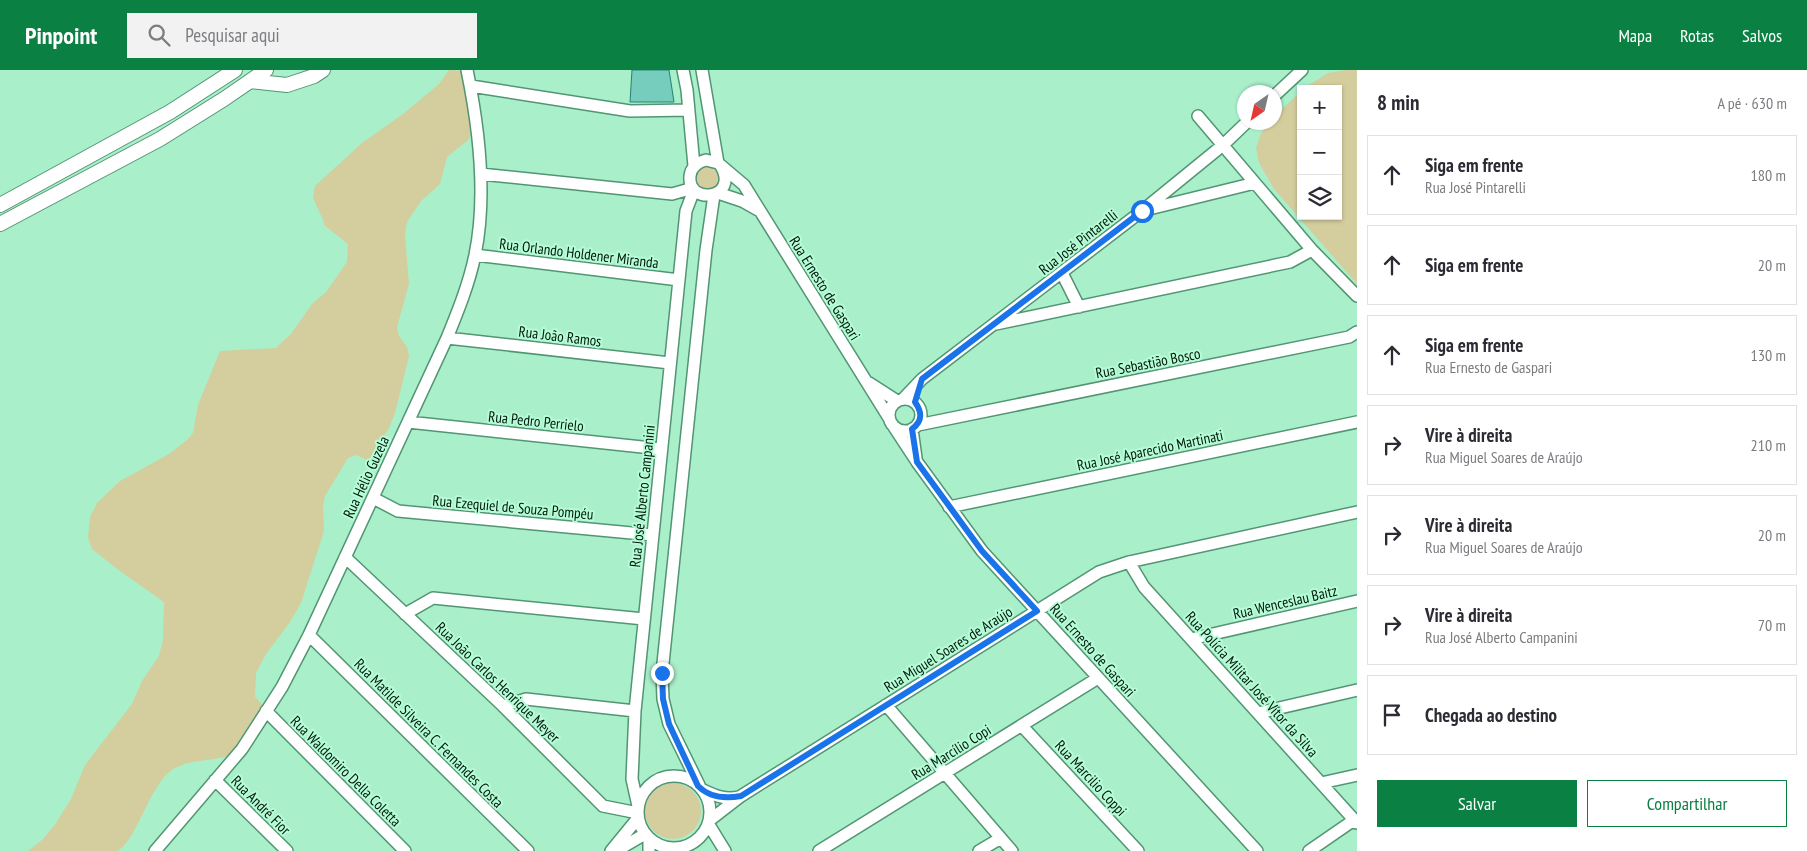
<!DOCTYPE html>
<html lang="pt">
<meta charset="utf-8">
<style>
body{margin:0;font-family:"PT Sans Narrow",sans-serif;background:#f2f2f3;color:#2b2b33}
.controls{position:absolute;right:15px;top:15px;display:grid;overflow:hidden;border-radius:0px;box-shadow:0 1px 4px #0004}
.controls button{width:45px;height:45px;display:grid;place-items:center;padding:0;border:0;border-bottom:1px solid #e1e1e2;background:#fff;color:#2b2b33;font:25px sans-serif}
.compass{position:absolute;left:1237px;top:15px;width:45px;height:45px;border-radius:50%;background:#fff;box-shadow:0 1px 4px #0004;rotate:214deg}
.stop{position:absolute;width:15px;height:15px;margin:-11px;border:4px solid #1a73e8;border-radius:50%;background:#fff}
.stop.end{background:#1a73e8;border-color:#fff;box-shadow:0 1px 5px #0008}
.list{margin:0;padding:0;list-style:none}
h2{display:flex;justify-content:space-between;align-items:center;height:65px;margin:0;padding:0 20px;font-size:21px}
h2 small{font-size:16px;font-weight:400;color:#7c7c81}
.list li{display:grid;grid-template-columns:32px 1fr auto;gap:15px;align-items:center;box-sizing:border-box;height:80px;margin:0 10px 10px;padding:0 10px;border:1px solid #e1e1e2;border-radius:0px}
.list b{display:block;font-size:19px;white-space:nowrap}
.list p{margin:0;font-size:16px;white-space:nowrap;color:#7c7c81}
.list em{font-size:16px;font-style:normal;color:#7c7c81}
.actions{display:flex;gap:10px;padding:15px 20px}
.actions a{flex:1;padding:11px 0;border:1px solid #0b8043;border-radius:0px;text-align:center;font-size:18px;color:#0b8043}
.actions .main{background:#0b8043;color:#fff}
.icon{flex:none;width:28px;height:28px;fill:none;stroke:currentColor;stroke-width:2;stroke-linecap:round;stroke-linejoin:round}
.map{position:relative;flex:none;width:1357px;height:781px;overflow:hidden}
header{display:flex;align-items:center;gap:30px;box-sizing:border-box;height:70px;padding:0 25px;background:#0b8043;color:#fff}
header strong{font-size:24px}
nav{display:flex;gap:28px;margin-inline-start:auto;font-size:18px}
.search{width:350px;height:45px;background:#f2f2f3;display:flex;align-items:center;gap:12px;box-sizing:border-box;padding:0 18px;border-radius:0px;color:#7c7c81;font-size:19px}
main{display:flex}
aside{flex:1;background:#fff}
.map>svg:first-child{display:block}
.green{fill:#d4cd9d}
.building{fill:#77cdbd;stroke:#268274}
.lines{fill:none;stroke-linecap:round;stroke-linejoin:round}
.minor-casing{stroke:#529573;stroke-width:14}
.major-casing{stroke:#529573;stroke-width:16}
.minor{stroke:#fff;stroke-width:11}
.major{stroke:#fff;stroke-width:14}
.route{stroke:#1a73e8;stroke-width:6}
.labels{text-anchor:middle;dominant-baseline:central;stroke-width:4;stroke-linejoin:round;paint-order:stroke}
.street-label{font-size:15px;fill:#00180c;stroke:#b6fdd7}
</style>
<header>
<strong>Pinpoint</strong>
<div class="search"><svg class="icon" aria-label="search" viewBox="0 0 24 24"><circle cx="10" cy="10" r="6"/><path d="M15 15l6 6"/></svg>Pesquisar aqui</div>
<nav><a>Mapa</a><a>Rotas</a><a>Salvos</a></nav>
</header>
<main>
<div class="map">
<svg width="1357" height="781" viewBox="0 0 1357 781">
<rect width="100%" height="100%" fill="#a9efca"/>
<path class="green" d="M 449,0 L 463,1 L 475,56 L 468,70 L 447,87 L 440,114 L 421,131 L 407,152 L 405,165 L 409,214 L 397,257 L 399,266 L 407,277 L 409,286 L 395,343 L 389,358 L 371,387 L 367,390 L 356,385 L 348,388 L 325,426 L 323,436 L 324,461 L 301,533 L 290,552 L 266,584 L 256,603 L 255,627 C 267,639 269,639 264,656 C 262,662 258,666 253,671 C 227,699 190,682 167,704 C 148,723 136,769 118,781 L 28,781 L 42,770 L 54,756 L 71,729 L 85,695 L 132,634 L 142,611 L 159,586 L 163,570 L 164,532 L 120,501 L 92,479 L 88,467 L 90,447 L 97,433 L 120,411 L 169,384 L 187,370 L 193,363 L 198,335 L 220,281 L 276,278 L 291,264 L 312,234 L 326,222 L 347,192 L 348,174 L 324,155 L 324,152 L 313,128 L 315,116 L 362,73 L 403,44 L 439,14 Z
M 1346,0 L 1357,0 L 1357,214 L 1274,119 L 1259,93 L 1256,78 L 1261,63 L 1269,53 L 1274,52 L 1276,45 L 1301,21 L 1301,146 L 1338,146 L 1338,19 L 1303,19 L 1328,3 Z
M697 108a11 11 0 1 1 22 0a11 11 0 1 1-22 0Z
M645 741a28 28 0 1 1 56 0a28 28 0 1 1-56 0Z"/>
<path class="building" d="M 632,0 L 669,0 L 674,32 L 630,32 Z"/>
<g class="lines">
<defs>
<path id="minor" d="M 683,0 L 687,20 L 694,96
M 702,0 L 718,93
M 471,16 L 630,41 L 689,40
M 1274,26 L 1302,0
M 1198,46 L 1312,180 L 1357,226
M 721,96 C 740,129 687,136 690,106 C 691,97 698,92 706,90 L 718,93 L 744,115 L 889,348
M 481,104 L 672,124 L 693,118
M 718,123 L 742,131 L 758,140
M 1145,140 L 1255,113
M 475,185 L 679,210
M 1062,203 L 1079,237
M 996,254 L 1290,192 L 1312,180
M 447,268 L 670,293
M 869,313 L 897,331
M 903,329 L 922,309 L 1142,141 L 1223,75 L 1247,52
M889 345a16 16 0 1 1 32 0a16 16 0 1 1-32 0Z
M 408,352 L 661,379
M 918,355 L 1349,267 L 1357,262
M 894,357 L 917,392 L 982,481 L 1257,781
M 912,359 L 916,388
M 373,428 L 398,441 L 653,465
M 949,437 L 1357,352
M 345,487 L 503,636 L 603,736 L 638,743
M 1129,492 L 1144,517 L 1357,753
M 405,544 L 433,528 L 644,549
M 309,565 L 528,781
M 1191,569 L 1357,531
M 886,635 L 1012,781
M 503,636 L 526,629 L 635,641
M 266,641 L 405,781
M 1258,643 L 1357,620
M 1022,656 L 1138,781
M638 742a36 36 0 1 1 72 0a36 36 0 1 1-72 0Z
M 215,710 L 287,781
M 1321,713 L 1357,705
M 699,715 L 669,654 L 663,629 L 662,603 L 706,180 L 714,125
M 703,720 C 716,726 725,730 739,727
M 638,736 L 632,709 L 635,641 L 686,141 L 694,120
M 710,750 L 741,726 L 1099,502 L 1129,492 L 1357,442
M 709,755 L 725,781
M 649,768 L 649,781
M 155,781 L 242,679 L 282,617 L 309,565 L 447,268 C 458,241 469,214 475,185 C 487,127 479,58 467,0
M 611,781 L 638,748
M 616,781 L 645,764
M 819,781 L 1098,608
M 979,781 L 1001,768
M 1309,781 L 1354,750"/>
<path id="major" d="M 250,11 L 287,15 L 314,6 L 323,0
M 0,135 L 170,42 L 235,0
M 0,154 L 160,69 L 224,29 L 266,0"/>
</defs>
<use href="#minor" class="minor-casing"/>
<use href="#major" class="major-casing"/>
<use href="#minor" class="minor"/>
<use href="#major" class="major"/>
</g>
<g class="lines">
<path class="route" d="M 662,603 L 663,629 L 669,654 L 698,716 C 710,728 725,729 741,726 L 1037,541 L 982,481 L 917,392 L 912,359 C 923,351 922,342 915,332 L 922,309 L 1142,141"/>
</g>
<g class="labels">
<g class="street-label">
<text transform="translate(1078 172) rotate(-38)">Rua José Pintarelli</text>
<text transform="translate(579 183) rotate(7)">Rua Orlando Holdener Miranda</text>
<text transform="translate(825 218) rotate(58)">Rua Ernesto de Gaspari</text>
<text transform="translate(560 266) rotate(7)">Rua João Ramos</text>
<text transform="translate(1148 293) rotate(-11)">Rua Sebastião Bosco</text>
<text transform="translate(536 351) rotate(6)">Rua Pedro Perrielo</text>
<text transform="translate(1150 380) rotate(-12)">Rua José Aparecido Martinati</text>
<text transform="translate(366 407) rotate(-65)">Rua Hélio Guzela</text>
<text transform="translate(642 426) rotate(-84)">Rua José Alberto Campanini</text>
<text transform="translate(513 437) rotate(5)">Rua Ezequiel de Souza Pompéu</text>
<text transform="translate(1285 532) rotate(-13)">Rua Wenceslau Baitz</text>
<text transform="translate(948 579) rotate(-32)">Rua Miguel Soares de Araújo</text>
<text transform="translate(1093 580) rotate(48)">Rua Ernesto de Gaspari</text>
<text transform="translate(498 612) rotate(44)">Rua João Carlos Henrique Meyer</text>
<text transform="translate(1252 614) rotate(48)">Rua Polícia Militar José Vítor da Silva</text>
<text transform="translate(429 663) rotate(45)">Rua Matilde Silveira C. Fernandes Costa</text>
<text transform="translate(951 682) rotate(-32)">Rua Marcílio Copi</text>
<text transform="translate(346 701) rotate(45)">Rua Waldomiro Della Coletta</text>
<text transform="translate(1091 708) rotate(47)">Rua Marcilio Coppi</text>
<text transform="translate(261 735) rotate(45)">Rua André Fior</text>
</g>
</g>
</svg>
<div class="controls">
<button>+</button>
<button>−</button>
<button><svg class="icon" aria-label="layers" viewBox="0 0 24 24"><path d="M12 4l9 5-9 5-9-5zM3 14l9 5 9-5"/></svg></button>
</div>
<svg class="compass" viewBox="-18 -18 36 36"><path d="M0-13l5 13h-10z" fill="#e53935"/><path d="M0 13l5-13h-10z" fill="#7c7c81"/></svg>
<div class="stop" style="left:1142px;top:141px"></div>
<div class="stop end" style="left:662px;top:603px"></div>
</div>
<aside>
<h2>8 min<small>A pé · 630 m</small></h2>
<ul class="list">
<li><svg class="icon" aria-label="ahead" viewBox="0 0 24 24"><path d="M12 20V5M6 11l6-6 6 6"/></svg><div><b>Siga em frente</b><p>Rua José Pintarelli</p></div><em>180 m</em></li>
<li><svg class="icon" aria-label="ahead" viewBox="0 0 24 24"><path d="M12 20V5M6 11l6-6 6 6"/></svg><div><b>Siga em frente</b></div><em>20 m</em></li>
<li><svg class="icon" aria-label="ahead" viewBox="0 0 24 24"><path d="M12 20V5M6 11l6-6 6 6"/></svg><div><b>Siga em frente</b><p>Rua Ernesto de Gaspari</p></div><em>130 m</em></li>
<li><svg class="icon" aria-label="right" viewBox="0 0 24 24"><path d="M7 20v-9h11M14 6l5 5-5 5"/></svg><div><b>Vire à direita</b><p>Rua Miguel Soares de Araújo</p></div><em>210 m</em></li>
<li><svg class="icon" aria-label="right" viewBox="0 0 24 24"><path d="M7 20v-9h11M14 6l5 5-5 5"/></svg><div><b>Vire à direita</b><p>Rua Miguel Soares de Araújo</p></div><em>20 m</em></li>
<li><svg class="icon" aria-label="right" viewBox="0 0 24 24"><path d="M7 20v-9h11M14 6l5 5-5 5"/></svg><div><b>Vire à direita</b><p>Rua José Alberto Campanini</p></div><em>70 m</em></li>
<li><svg class="icon" aria-label="arrive" viewBox="0 0 24 24"><path d="M6 21V4h12l-3 4 3 4H6"/></svg><div><b>Chegada ao destino</b></div></li>
</ul>
<div class="actions"><a class="main">Salvar</a><a>Compartilhar</a></div>
</aside>
</main>
